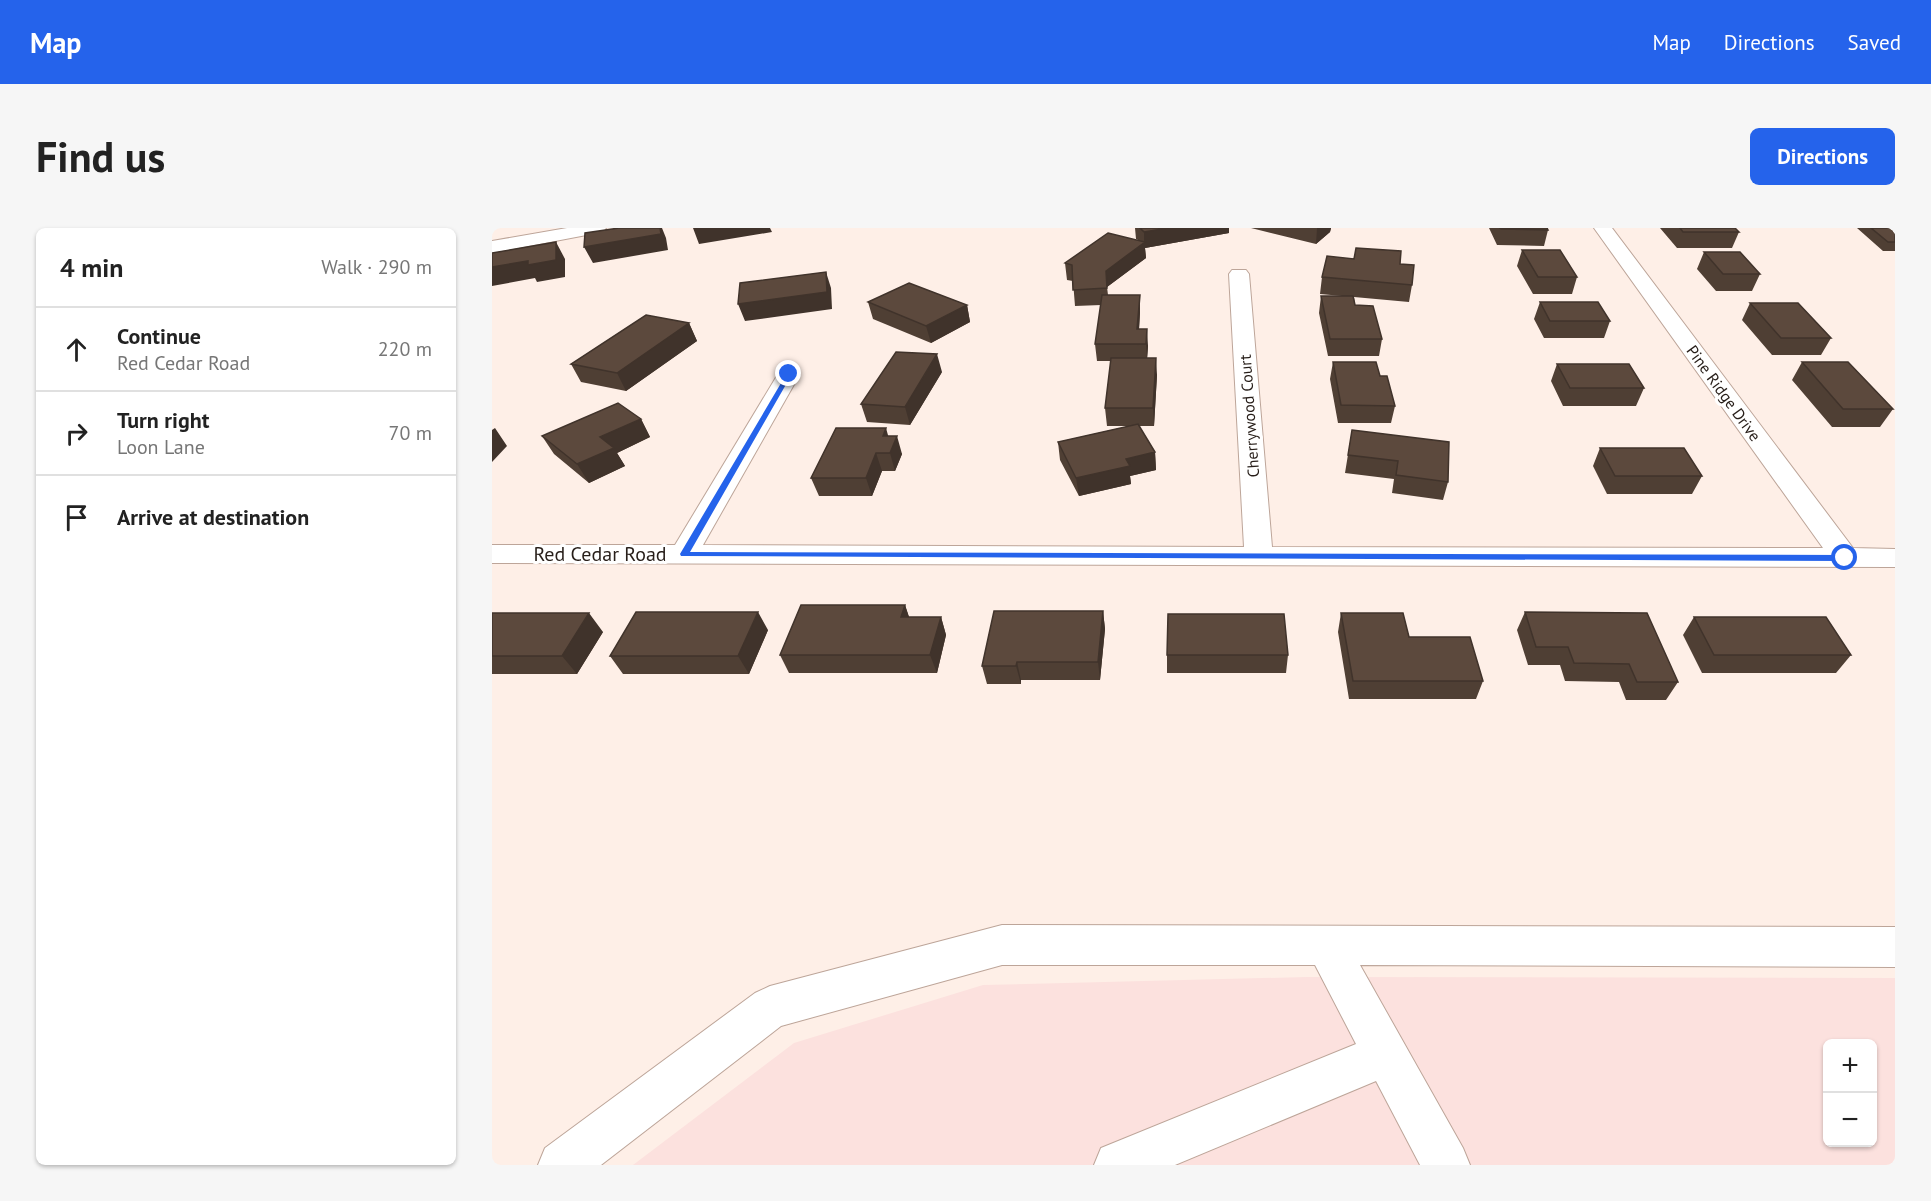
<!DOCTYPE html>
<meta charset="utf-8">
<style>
body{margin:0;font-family:"PT Sans",sans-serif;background:#f6f6f6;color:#222}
.controls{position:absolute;right:18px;bottom:18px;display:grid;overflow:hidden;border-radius:9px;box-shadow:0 2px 4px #0004}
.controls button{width:54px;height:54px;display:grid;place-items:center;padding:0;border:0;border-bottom:2px solid #e0e0e0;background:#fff;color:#222;font:30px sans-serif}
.stop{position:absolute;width:18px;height:18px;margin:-14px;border:4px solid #2563eb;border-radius:50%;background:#fff}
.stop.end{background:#2563eb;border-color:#fff;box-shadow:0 2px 6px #0008}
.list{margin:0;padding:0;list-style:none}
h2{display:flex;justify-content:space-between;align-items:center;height:78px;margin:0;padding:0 24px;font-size:26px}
h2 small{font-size:20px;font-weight:400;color:#767676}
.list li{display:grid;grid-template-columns:39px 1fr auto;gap:18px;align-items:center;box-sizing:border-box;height:84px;padding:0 24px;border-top:2px solid #e0e0e0}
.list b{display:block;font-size:22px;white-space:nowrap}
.list p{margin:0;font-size:20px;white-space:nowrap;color:#767676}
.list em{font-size:20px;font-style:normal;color:#767676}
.icon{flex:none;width:33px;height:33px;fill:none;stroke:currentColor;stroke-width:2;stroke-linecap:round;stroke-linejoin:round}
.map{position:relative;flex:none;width:1403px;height:937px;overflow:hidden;border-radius:9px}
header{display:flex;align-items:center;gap:36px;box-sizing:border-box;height:84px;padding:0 30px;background:#2563eb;color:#fff}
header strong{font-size:28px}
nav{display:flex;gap:33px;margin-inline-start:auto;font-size:21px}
.intro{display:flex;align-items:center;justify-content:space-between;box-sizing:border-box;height:144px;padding:0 36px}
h1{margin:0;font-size:42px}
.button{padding:15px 27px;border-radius:9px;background:#2563eb;color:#fff;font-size:21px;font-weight:700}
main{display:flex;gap:36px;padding:0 36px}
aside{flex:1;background:#fff;border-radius:9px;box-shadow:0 2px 4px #0004}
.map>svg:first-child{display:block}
.commercial{fill:#fce1de;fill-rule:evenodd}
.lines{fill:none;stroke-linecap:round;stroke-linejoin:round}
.minor-casing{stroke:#bda599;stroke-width:2}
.minor{fill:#fff;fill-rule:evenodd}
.wall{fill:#4f3f34}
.shaded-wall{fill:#40332b}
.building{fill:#5c493d;stroke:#40332b;stroke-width:1.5}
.route{fill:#2563eb}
.labels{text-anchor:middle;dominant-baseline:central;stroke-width:6;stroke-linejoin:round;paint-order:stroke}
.far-street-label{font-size:16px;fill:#271e19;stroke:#fff}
.street-label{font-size:20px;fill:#271e19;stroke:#fff}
</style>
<header>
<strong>Map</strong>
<nav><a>Map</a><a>Directions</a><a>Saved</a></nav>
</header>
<div class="intro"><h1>Find us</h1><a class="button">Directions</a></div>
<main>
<aside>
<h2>4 min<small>Walk · 290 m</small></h2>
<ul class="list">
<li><svg class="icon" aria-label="ahead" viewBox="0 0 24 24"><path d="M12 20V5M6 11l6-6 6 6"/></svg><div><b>Continue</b><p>Red Cedar Road</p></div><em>220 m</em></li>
<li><svg class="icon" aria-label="right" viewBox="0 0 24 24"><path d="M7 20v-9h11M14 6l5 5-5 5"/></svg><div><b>Turn right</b><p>Loon Lane</p></div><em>70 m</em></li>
<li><svg class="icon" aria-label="arrive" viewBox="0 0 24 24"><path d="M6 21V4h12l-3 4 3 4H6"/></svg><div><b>Arrive at destination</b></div></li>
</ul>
</aside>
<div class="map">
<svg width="1403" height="937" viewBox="0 0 1403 937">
<rect width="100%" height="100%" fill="#feefe7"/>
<path class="commercial" d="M 815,749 L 1403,750 L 1403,937 L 141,937 L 302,815 L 491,757 ZM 1336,816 L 1380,816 L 1380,914 L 1336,914 Z"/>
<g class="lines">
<defs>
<path id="minor" d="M 75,0 L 114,0 L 111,4 L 105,5 L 0,25 L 0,13 Z
M 1102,0 L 1120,0 L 1361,320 L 1403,321 L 1403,339 L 0,335 L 0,317 L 183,317 L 286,146 L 289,141 L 297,139 L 305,141 L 308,146 L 211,317 L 752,319 L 737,46 L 740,42 L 754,42 L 757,46 L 780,319 L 1331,320 Z
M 510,697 L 1403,699 L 1403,739 L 868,737 L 971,920 L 978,937 L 928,937 L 884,853 L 683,937 L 602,937 L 609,920 L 864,816 L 823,737 L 510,737 L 289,798 L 109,937 L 46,937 L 53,920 L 263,765 L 278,758 Z"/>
</defs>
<use href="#minor" class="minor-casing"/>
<use href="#minor" class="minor"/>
</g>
<path class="wall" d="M 643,0 L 737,0 L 737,5 L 653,20 L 654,30 L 615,59 L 616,67 L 648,67 L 648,84 L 647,101 L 656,118 L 655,130 L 665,147 L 662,198 L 647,198 L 663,224 L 664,242 L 638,248 L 639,256 L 587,268 L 568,232 L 566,214 L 637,198 L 615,198 L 613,180 L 619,133 L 605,133 L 603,116 L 609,77 L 583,78 L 581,53 L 575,52 L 573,35 L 646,12 L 644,11 Z
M 759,0 L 839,0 L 838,4 L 824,16 Z
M 997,0 L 1055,0 L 1056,2 L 1052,18 L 1005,17 Z
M 1168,0 L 1243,0 L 1247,4 L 1240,20 L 1185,20 Z
M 1365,0 L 1403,0 L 1403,23 L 1391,23 Z
M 1030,22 L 1085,49 L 1080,66 L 1041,66 L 1025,38 Z
M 1212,24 L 1268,46 L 1260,63 L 1224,63 L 1205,41 Z
M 908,36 L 920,57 L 917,74 L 862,69 L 863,77 L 890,111 L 887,128 L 836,128 L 827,85 L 829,68 L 850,68 L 828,66 L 830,49 Z
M 376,74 L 475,77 L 478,94 L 439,115 L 381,91 Z
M 1048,74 L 1118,93 L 1112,110 L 1052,110 L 1042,91 Z
M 1258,75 L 1339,110 L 1329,127 L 1280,127 L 1250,92 Z
M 197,95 L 205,113 L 134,163 L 89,154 L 79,136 Z
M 841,134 L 888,148 L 903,178 L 899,195 L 846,195 L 838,151 Z
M 1310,134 L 1401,181 L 1388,199 L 1340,199 L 1300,152 Z
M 1065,136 L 1152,160 L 1144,178 L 1071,178 L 1059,153 Z
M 450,144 L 418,197 L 375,194 L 369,176 Z
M 149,191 L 158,209 L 125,225 L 133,238 L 97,255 L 62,226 L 50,208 Z
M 860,202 L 956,254 L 951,272 L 900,265 L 902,251 L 853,245 Z
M 396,208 L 410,226 L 403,243 L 390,243 L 380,268 L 327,268 L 319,250 Z
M 1108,220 L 1210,248 L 1200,266 L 1115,266 L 1101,238 Z
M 413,377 L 417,389 L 449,389 L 454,407 L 445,445 L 297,445 L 288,427 Z
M 611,383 L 613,401 L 608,452 L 529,452 L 529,456 L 495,456 L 490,438 Z
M 1033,384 L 1186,454 L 1174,472 L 1134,472 L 1127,454 L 1073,453 L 1068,437 L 1036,437 L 1025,402 Z
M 0,385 L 111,404 L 85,446 L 0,446 Z
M 849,385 L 917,409 L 991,453 L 984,471 L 857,471 L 846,404 Z
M 1202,389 L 1359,427 L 1344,445 L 1210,445 L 1191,407 Z
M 276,402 L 257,446 L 131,446 L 118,428 Z
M 675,427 L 796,427 L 794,445 L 675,445 Z"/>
<path class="shaded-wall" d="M 168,0 L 170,0 L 174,10 L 176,22 L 101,35 L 92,19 Z
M 201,0 L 278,0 L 280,4 L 207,16 Z
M 676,0 L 737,0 L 737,5 L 653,20 L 654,30 L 615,59 L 614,43 L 652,14 L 652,4 Z
M 825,0 L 839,0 L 838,4 L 824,16 Z
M 64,14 L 73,31 L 73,49 L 45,54 L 43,50 L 0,58 L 0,39 Z
M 334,44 L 339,60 L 340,81 L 253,93 L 246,76 Z
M 648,67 L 648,84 L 646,118 L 645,101 Z
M 475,77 L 478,94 L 439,115 L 434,98 Z
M 197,95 L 205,113 L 134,163 L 125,145 Z
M 655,101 L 656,118 L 655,133 L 654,116 Z
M 445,126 L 450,144 L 418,197 L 413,179 Z
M 664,130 L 665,147 L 662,198 L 661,180 Z
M 149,191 L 158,209 L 125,225 L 133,238 L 97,255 L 85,236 L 108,209 Z
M 3,200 L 15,218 L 0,234 L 0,202 Z
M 394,200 L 399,218 L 391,208 Z
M 405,208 L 410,226 L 403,243 L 398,225 Z
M 663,224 L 664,242 L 638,248 L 639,256 L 587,268 L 584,250 L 634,231 Z
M 384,225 L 390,243 L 380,268 L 374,250 Z
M 413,377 L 419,395 L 409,389 Z
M 611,383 L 613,401 L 608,452 L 606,434 Z
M 266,384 L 276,402 L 257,446 L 246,428 Z
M 97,385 L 111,404 L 85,446 L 70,428 Z
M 449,389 L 454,407 L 445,445 L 438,427 Z
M 525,434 L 529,452 L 529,456 L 524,438 Z"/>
<path class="building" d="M 127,0 L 168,0 L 169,6 L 92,19 L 93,5 Z
M 648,0 L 676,0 L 652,4 Z
M 1008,0 L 1055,0 L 1056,2 L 1009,1 Z
M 1188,0 L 1243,0 L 1247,4 L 1191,4 Z
M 1379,0 L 1403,0 L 1403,14 L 1396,14 Z
M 616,5 L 653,14 L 614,43 L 615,60 L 581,62 L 580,37 L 573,35 Z
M 64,14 L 64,32 L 36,37 L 36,33 L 0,39 L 0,25 Z
M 864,20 L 909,23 L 908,36 L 922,37 L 920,57 L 830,49 L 835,28 L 862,31 Z
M 1030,22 L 1068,22 L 1085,49 L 1046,49 Z
M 1212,24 L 1248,24 L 1268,46 L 1231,46 Z
M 334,44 L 335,64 L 246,76 L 248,55 Z
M 417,55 L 475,77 L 434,98 L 376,74 Z
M 610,67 L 648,67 L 645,101 L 655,101 L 654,116 L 603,116 Z
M 829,68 L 861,68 L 863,77 L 881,78 L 890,111 L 838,111 Z
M 1048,74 L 1106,74 L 1118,93 L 1058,93 Z
M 1258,75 L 1306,75 L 1339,110 L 1289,110 Z
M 154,87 L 197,95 L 125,145 L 79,136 Z
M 404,124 L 445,126 L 413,179 L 369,176 Z
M 619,130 L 664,130 L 661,180 L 613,180 Z
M 841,134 L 884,134 L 888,148 L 895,148 L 903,178 L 849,177 Z
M 1310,134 L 1356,134 L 1401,181 L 1351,181 Z
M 1065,136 L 1137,136 L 1152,160 L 1078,160 Z
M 126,175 L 149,191 L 108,209 L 122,220 L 85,236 L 50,208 Z
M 646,196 L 663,224 L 634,231 L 638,238 L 584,250 L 566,214 Z
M 344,200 L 394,200 L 391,208 L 405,208 L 398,225 L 384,225 L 374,250 L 319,250 Z
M 860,202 L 957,214 L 956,254 L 904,247 L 906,233 L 856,227 Z
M 1108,220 L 1192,220 L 1210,248 L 1123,248 Z
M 309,377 L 413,377 L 409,389 L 449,389 L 438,427 L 288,427 Z
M 502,383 L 611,383 L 606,434 L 525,434 L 524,438 L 490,438 Z
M 144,384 L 266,384 L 246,428 L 118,428 Z
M 1033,384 L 1155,385 L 1186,454 L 1145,454 L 1137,436 L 1082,435 L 1076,419 L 1044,419 Z
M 0,385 L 97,385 L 70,428 L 0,428 Z
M 849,385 L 911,385 L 917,409 L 978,409 L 991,453 L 861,453 Z
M 676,386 L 792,386 L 796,427 L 675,427 Z
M 1202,389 L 1334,389 L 1359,427 L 1222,427 Z"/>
<path class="route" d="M 295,145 L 300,146 L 198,324 L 1353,327 L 1358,330 L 1353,333 L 189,328 L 188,326 Z"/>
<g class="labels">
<g class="far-street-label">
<text transform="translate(1232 165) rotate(54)">Pine Ridge Drive</text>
<text transform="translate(757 188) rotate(-94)">Cherrywood Court</text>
</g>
<g class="street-label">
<text x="108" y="326">Red Cedar Road</text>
</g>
</g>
</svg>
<div class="controls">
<button>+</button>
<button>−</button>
</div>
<div class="stop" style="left:1353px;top:330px"></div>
<div class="stop end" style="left:297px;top:146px"></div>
</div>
</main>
